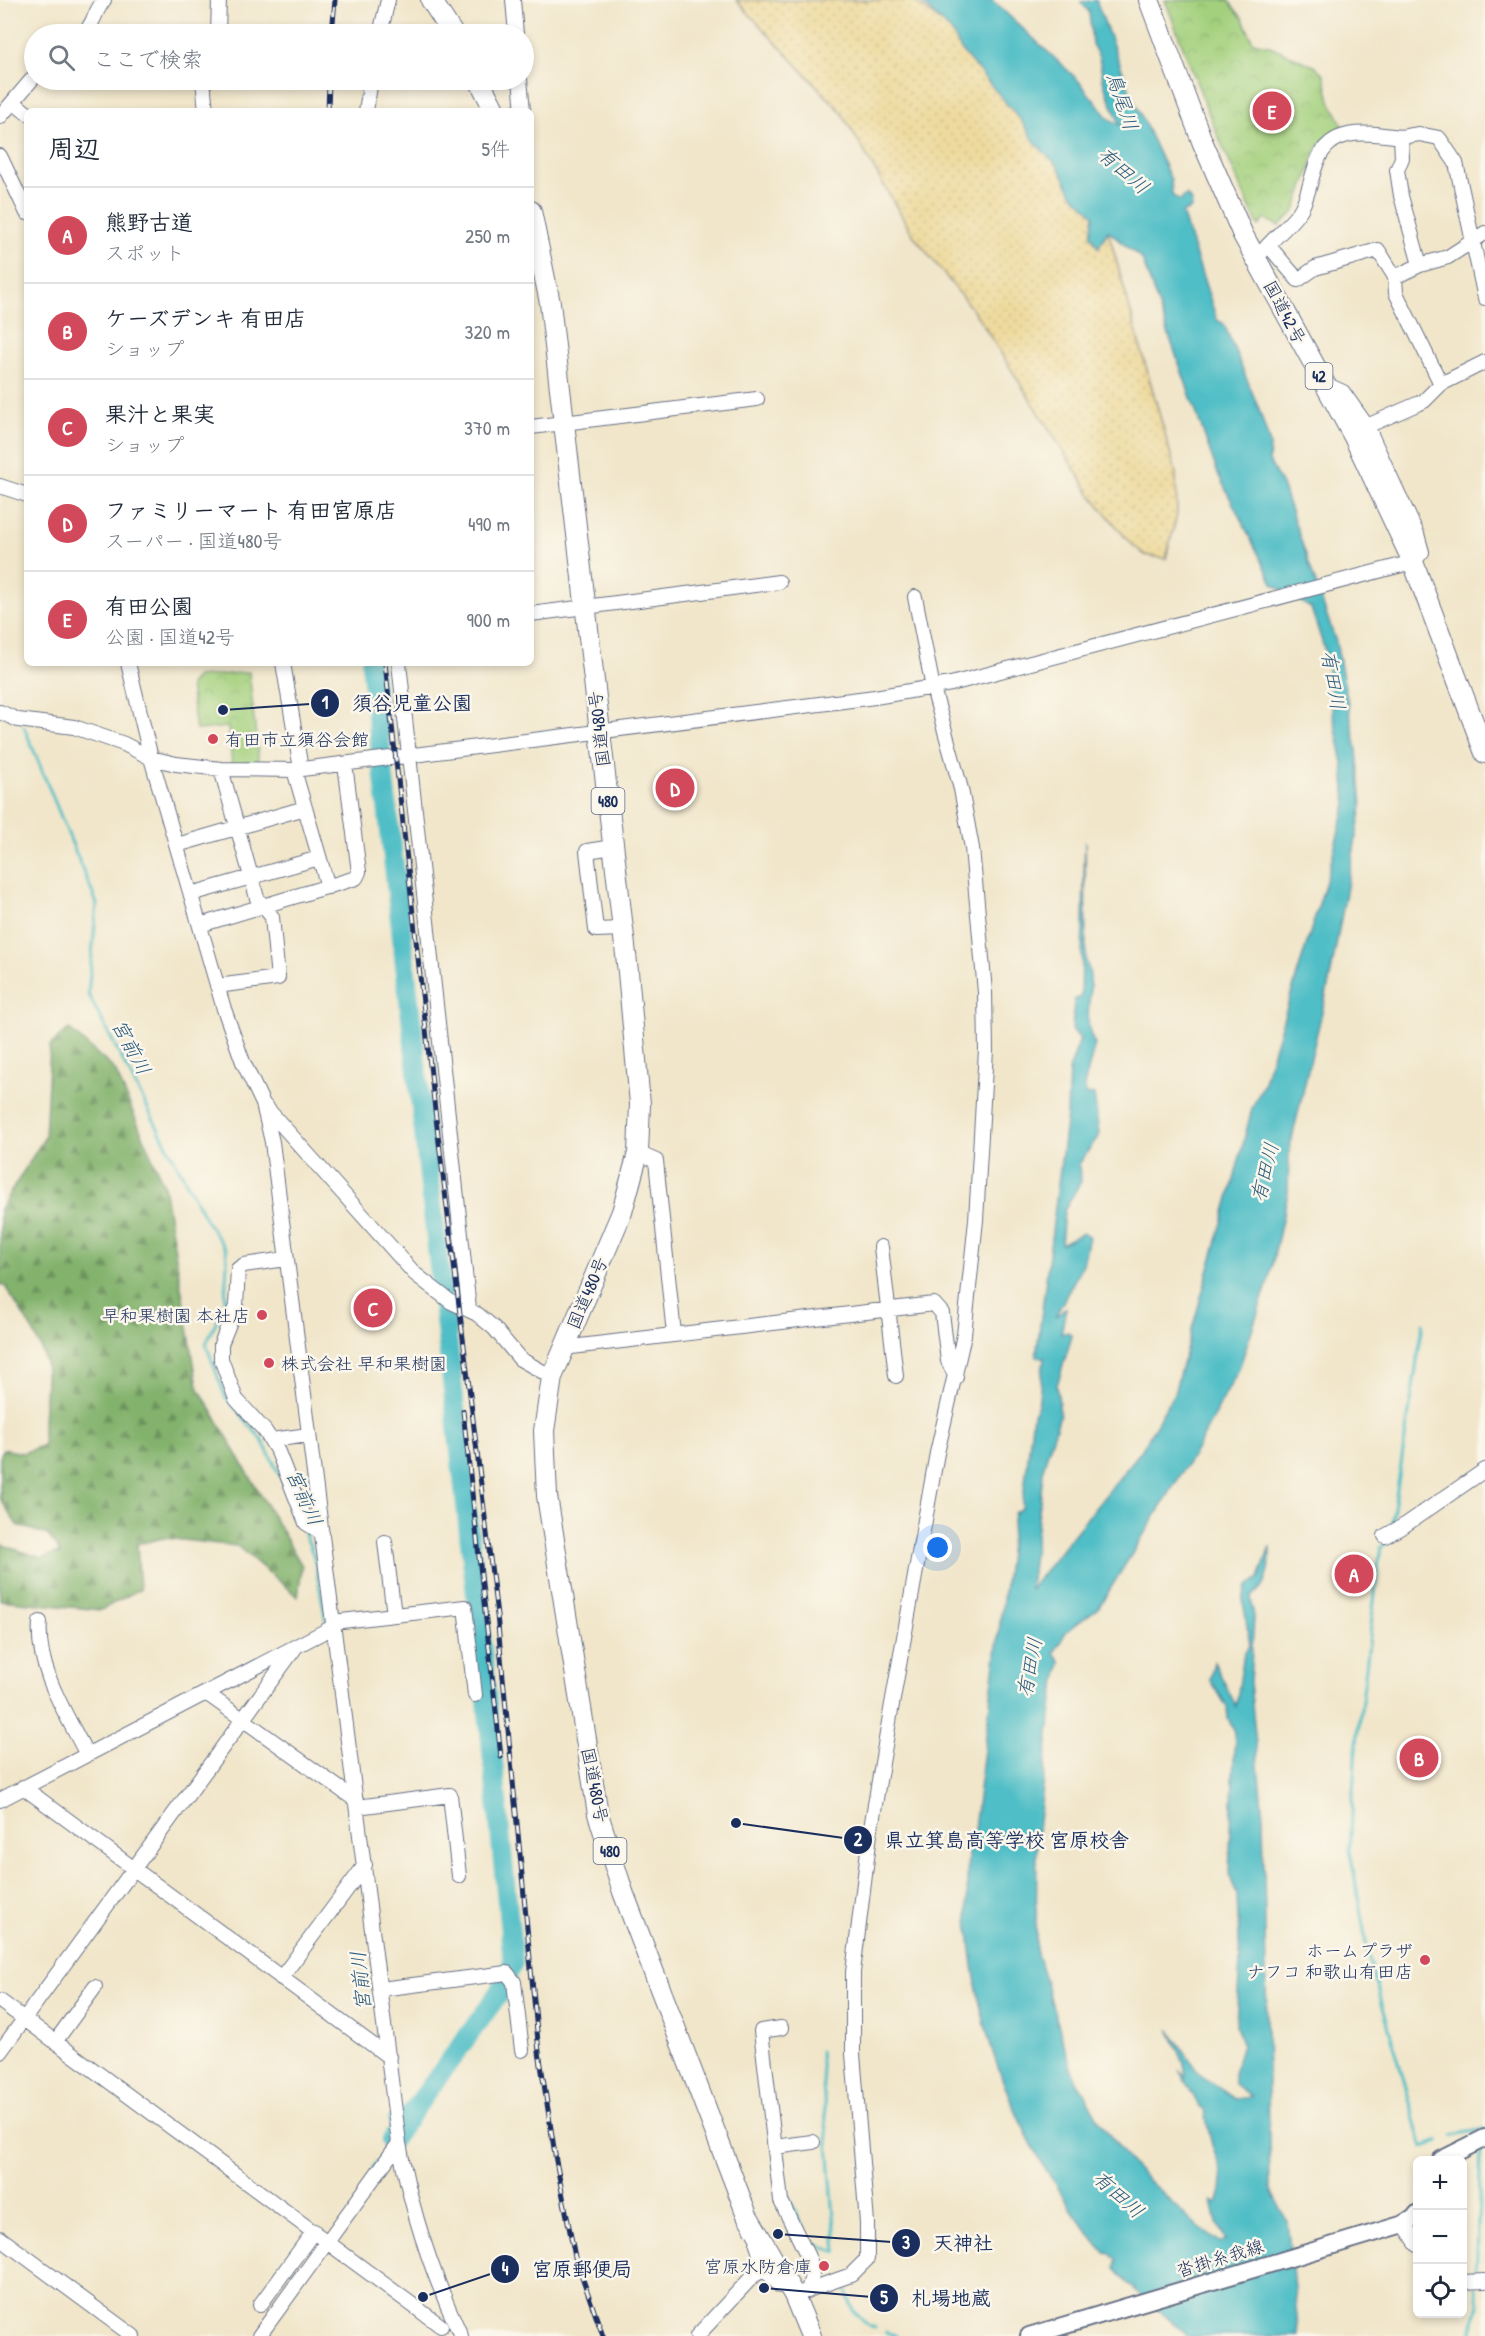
<!DOCTYPE html>
<html lang="ja">
<meta charset="utf-8">
<style>
body{margin:0;font-family:"Patrick Hand","Klee One",sans-serif;background:#f6f6f7;color:#1f2937}
.controls{position:absolute;right:18px;bottom:18px;display:grid;overflow:hidden;border-radius:9px;box-shadow:0 3px 9px #0003}
.controls button{width:54px;height:54px;display:grid;place-items:center;padding:0;border:0;border-bottom:2px solid #e0e1e3;background:#fff;color:#1f2937;font:30px sans-serif}
.you{position:absolute;left:938px;top:1548px;width:21px;height:21px;margin:-15px;border:4px solid #fff;border-radius:50%;background:#1a73e8;box-shadow:0 0 0 9px #1a73e833}
.badge{display:grid;place-items:center;width:39px;height:39px;border-radius:50%;background:#d1495b;color:#fff;font-size:20px;font-weight:700}
.pin{position:absolute;translate:-50% -50%;border:3px solid #fff;box-shadow:0 2px 6px #0006}
.list{margin:0;padding:0;list-style:none}
h2{display:flex;justify-content:space-between;align-items:center;height:78px;margin:0;padding:0 24px;font-size:26px}
h2 small{font-size:20px;font-weight:400;color:#747a83}
.list li{display:grid;grid-template-columns:39px 1fr auto;gap:18px;align-items:center;box-sizing:border-box;height:96px;padding:0 24px;border-top:2px solid #e0e1e3}
.list b{display:block;font-size:22px;white-space:nowrap}
.list p{margin:0;font-size:20px;white-space:nowrap;color:#747a83}
.list em{font-size:20px;font-style:normal;color:#747a83}
.icon{flex:none;width:33px;height:33px;fill:none;stroke:currentColor;stroke-width:2;stroke-linecap:round;stroke-linejoin:round}
.map{position:relative;flex:none;width:1485px;height:2336px;overflow:hidden}
.search{position:absolute;background:#fff;box-shadow:0 3px 9px #0003;left:24px;top:24px;width:510px;height:66px;display:flex;align-items:center;gap:15px;box-sizing:border-box;padding:0 21px;border-radius:33px;color:#747a83;font-size:22px}
.panel{position:absolute;background:#fff;box-shadow:0 3px 9px #0003;left:24px;top:108px;width:510px;height:558px;border-radius:9px}
.map>svg:first-child{display:block}
.forest{fill:url(#forest-firs);stroke:#4e7065;stroke-width:1.5}
.sand{fill:url(#sand-dots);stroke:#84847e;stroke-width:1.5}
.park{fill:url(#park-crowns);stroke:#5f806d;stroke-width:1.5}
.water{fill:#50bec6;stroke:#367692;stroke-width:1.5}
.lines{fill:none;stroke-linecap:round;stroke-linejoin:round}
.stream{stroke:#50bec6;stroke-width:3}
.river{stroke:#50bec6;stroke-width:20}
.minor-casing{stroke:#666f84;stroke-width:16}
.major-casing{stroke:#666f84;stroke-width:20}
.highway-casing{stroke:#666f84;stroke-width:22}
.minor{stroke:#fff;stroke-width:14}
.major{stroke:#fff;stroke-width:16}
.highway{stroke:#fff;stroke-width:20}
.rail-casing{stroke:#1b2f5e;stroke-width:5}
.rail{stroke:#fbf7ec;stroke-width:3;stroke-dasharray:9;stroke-linecap:butt}
.poi-dot{fill:#d1495b;stroke:#fbf7ec;stroke-width:2}
.labels{text-anchor:middle;dominant-baseline:central;stroke-width:5;stroke-linejoin:round;paint-order:stroke}
.shield{fill:#fbf7ec;stroke:#5e6b89;stroke-width:1.5}
.shield-label{font-size:16px;font-weight:bold;fill:#1b2f5e}
.street-label{font-size:18px;fill:#1b2f5e;stroke:#fbf7ec}
.poi-label{font-size:18px;fill:#1b2f5e;stroke:#fbf7ec;text-anchor:end}
.water-label{font-size:20px;font-style:italic;fill:#2b5a7d;stroke:#fbf7ec}
.leader{fill:none;stroke:#1b2f5e;stroke-width:2}
.callout-dot{fill:#1b2f5e;stroke:#fbf7ec;stroke-width:2}
.mark-label{font-size:18px;text-anchor:middle;font-weight:bold;fill:#fff}
.callout-label{font-size:20px;text-anchor:middle;font-weight:bold;fill:#1b2f5e;stroke:#fbf7ec;stroke-width:5;stroke-linejoin:round;paint-order:stroke}
</style>
<div class="map">
<svg width="1485" height="2336" viewBox="0 0 1485 2336">
<defs>
<pattern id="forest-firs" width="22" height="20" patternUnits="userSpaceOnUse" patternTransform="scale(1.5)"><rect width="22" height="20" fill="#82b26c"/><path d="M5 1l3.5 6h-7zM16 11l3.5 6h-7z" fill="#6a915c"/></pattern>
<pattern id="sand-dots" width="8" height="8" patternUnits="userSpaceOnUse" patternTransform="scale(1.5)"><rect width="8" height="8" fill="#eeda9e"/><path d="M2 2h.1M6 6h.1" fill="none" stroke="#ccbb8a" stroke-width="1.8" stroke-linecap="round"/></pattern>
<pattern id="park-crowns" width="20" height="18" patternUnits="userSpaceOnUse" patternTransform="scale(1.5)"><rect width="20" height="18" fill="#a3d07c"/><path d="M2 6a3 3 0 1 1 6 0M12 15a3 3 0 1 1 6 0" fill="none" stroke="#8cb36e"/></pattern>
</defs>
<rect width="100%" height="100%" fill="#fbf7ec"/>
<filter id="ink" filterUnits="userSpaceOnUse"><feTurbulence type="fractalNoise" baseFrequency=".0167" numOctaves="2"/><feDisplacementMap in="SourceGraphic" scale="12" xChannelSelector="R" yChannelSelector="G"/><feConvolveMatrix kernelMatrix="1 2 1 2 8 2 1 2 1" color-interpolation-filters="sRGB"/></filter>
<filter id="wash" filterUnits="userSpaceOnUse"><feTurbulence type="fractalNoise" baseFrequency=".008" numOctaves="4" result="noise"/><feDisplacementMap in="SourceGraphic" scale="24" xChannelSelector="R" yChannelSelector="G"/><feGaussianBlur stdDeviation="1.35" result="paint"/><feColorMatrix in="noise" values="0 0 0 0 0 0 0 0 0 0 0 0 0 0 0 0 0 1.4 0 .05"/><feComposite in="paint" operator="in"/></filter>
<g filter="url(#wash)">
<rect width="100%" height="100%" fill="#f1e6ca"/>
<path class="forest" d="M 69,1029 L 115,1070 L 164,1186 L 198,1387 L 302,1566 L 298,1597 L 237,1546 L 164,1538 L 137,1544 L 140,1589 L 101,1610 L 0,1600 L 0,1544 L 42,1558 L 60,1552 L 48,1535 L 17,1525 L 0,1498 L 0,1454 L 3,1449 L 23,1453 L 44,1445 C 40,1420 47,1395 46,1370 C 46,1345 18,1308 5,1286 L 0,1284 L 0,1209 L 45,1137 L 50,1045 Z"/>
<path class="sand" d="M 736,0 L 913,0 L 1010,76 L 1124,222 L 1108,231 L 1176,473 L 1177,515 L 1166,559 L 1145,555 L 1129,542 L 1091,495 L 978,317 L 913,235 L 841,112 Z"/>
<path class="park" d="M 1165,0 L 1228,0 L 1243,19 L 1253,42 L 1270,46 L 1316,67 L 1324,75 L 1330,101 L 1343,126 L 1324,139 L 1316,151 L 1295,211 L 1279,226 L 1265,219 L 1259,226 L 1252,213 L 1212,122 Z
M 249,672 L 259,765 L 232,765 L 228,727 L 196,730 L 190,685 L 197,677 Z"/>
<path class="water" d="M 919,0 L 992,0 L 1077,79 L 1108,118 L 1120,125 L 1104,85 L 1099,57 L 1092,44 L 1089,12 L 1081,2 L 1096,0 L 1130,91 L 1171,180 L 1172,195 L 1180,201 L 1186,195 L 1192,201 L 1191,208 L 1182,213 L 1217,320 L 1224,324 L 1259,409 L 1270,444 L 1269,461 L 1282,485 L 1336,642 L 1357,750 L 1362,806 L 1330,978 L 1289,1151 L 1288,1193 L 1269,1279 L 1239,1369 L 1196,1450 L 1099,1607 L 1066,1632 L 1054,1653 L 1061,1662 L 1053,1699 L 1037,1839 L 1036,1950 L 1072,2071 L 1099,2121 L 1134,2167 L 1189,2219 L 1220,2242 L 1226,2241 L 1217,2223 L 1212,2201 L 1217,2204 C 1226,2180 1221,2171 1213,2148 C 1209,2136 1207,2122 1205,2110 L 1199,2106 L 1179,2070 L 1186,2076 L 1184,2063 L 1169,2029 L 1199,2074 L 1235,2099 L 1251,2097 L 1234,2084 L 1234,2070 L 1242,2044 L 1236,2025 L 1240,1961 L 1237,1895 L 1229,1874 L 1235,1733 L 1228,1718 L 1227,1707 L 1210,1679 L 1214,1662 L 1236,1706 L 1244,1653 L 1250,1646 L 1243,1600 L 1247,1587 L 1259,1578 L 1270,1547 C 1270,1566 1268,1586 1251,1597 L 1254,1617 L 1250,1683 L 1263,1816 L 1270,2188 L 1287,2221 L 1299,2336 L 1186,2336 L 1183,2331 L 1135,2290 L 1115,2269 L 1116,2259 L 1111,2254 L 1105,2253 C 1005,2132 957,1993 969,1837 L 973,1837 L 1014,1513 L 1022,1508 L 1033,1414 L 1038,1405 L 1044,1358 L 1036,1357 L 1067,1114 L 1069,1070 L 1080,1039 L 1072,1029 L 1074,1000 L 1081,997 L 1085,841 L 1086,961 C 1098,988 1079,1020 1095,1044 L 1084,1086 L 1086,1095 L 1094,1094 L 1099,1135 L 1079,1164 L 1081,1181 L 1064,1211 L 1061,1244 L 1083,1233 L 1089,1236 L 1083,1264 L 1055,1317 L 1066,1308 L 1061,1334 L 1068,1332 L 1072,1336 L 1057,1385 L 1060,1415 L 1044,1465 L 1030,1589 L 1141,1451 L 1174,1393 L 1234,1180 L 1252,1108 L 1263,1085 L 1326,881 L 1346,804 L 1343,763 L 1333,715 L 1327,657 L 1311,608 L 1274,585 L 1218,474 L 1142,259 L 1108,231 L 1098,248 L 1091,235 L 1094,215 L 1072,193 L 1058,166 L 1037,145 L 1020,119 L 961,50 L 951,31 Z"/>
<g class="lines">
<path class="stream" d="M 24,727 L 97,904 L 88,994 L 207,1222 L 226,1250 L 227,1262 L 225,1302 L 206,1344 L 225,1396 L 262,1440 L 284,1484
M 302,1526 L 314,1557 L 326,1621
M 1391,1528 L 1423,1323
M 1390,1541 L 1381,1547 L 1378,1568 L 1355,1759 L 1350,1850 L 1368,1954 L 1421,2141 L 1423,2147 L 1439,2141
M 820,2051 L 837,2252
M 1453,2135 L 1485,2129
M 372,2169 L 391,2141 L 389,2118
M 786,2192 L 809,2240 L 836,2252
M 1476,2277 L 1481,2147
M 844,2286 C 851,2305 855,2320 875,2328
M 885,2332 L 898,2336
M 1471,2336 L 1478,2306 L 1476,2286"/>
<path class="river" d="M 371,663 L 479,1621 L 513,1962 L 500,1992 L 391,2141"/>
</g>
</g>
<g filter="url(#ink)">
<g class="lines">
<defs>
<path id="minor" d="M 513,0 L 516,34
M 83,34 C 94,25 94,12 104,0
M 218,34 L 219,0
M 380,34 L 388,0
M 203,80 L 206,111
M 13,102 L 27,113
M 366,111 L 371,80
M 517,111 L 523,110 L 520,80
M 0,117 L 34,77
M 1401,137 L 1419,134 L 1439,138 L 1456,163 L 1485,298
M 0,156 L 27,213
M 1268,245 L 1298,280 L 1315,268 L 1378,250 L 1395,277 L 1396,293 L 1441,384 L 1424,401 L 1367,426
M 1263,251 C 1273,238 1296,220 1302,207 C 1309,193 1311,177 1317,162 C 1331,125 1370,133 1401,137 L 1402,158 L 1397,170 L 1401,196 L 1420,265
M 1395,277 L 1420,265 L 1448,257 L 1485,233
M 1441,384 L 1485,362
M 531,427 L 757,399
M 0,486 L 27,495
M 531,614 L 779,582
M 128,663 L 151,758 L 224,1009 L 243,1062 L 263,1104 L 415,1274 L 451,1302 L 477,1314 L 494,1328 L 520,1359 L 552,1377
M 283,663 L 301,769
M 399,663 L 469,1309
M 0,712 L 18,720 L 74,727 L 124,744 L 151,758 L 176,764 L 221,769 L 294,770 L 875,697 L 951,684 L 1413,562 L 1422,552 L 1417,534 L 1367,426 L 1343,392 L 1323,383
M 294,770 L 328,887
M 177,845 L 305,808
M 613,847 L 587,851 L 596,930 L 623,929
M 191,894 L 319,858
M 200,925 L 356,878 L 359,872 L 345,764
M 217,986 L 278,978 L 272,917 L 257,898 L 221,769
M 263,1104 L 272,1142 L 399,2143 C 411,2211 432,2274 461,2336
M 638,1153 L 656,1161 L 674,1334
M 881,1247 L 896,1376
M 286,1259 L 244,1265 L 238,1269 L 236,1306 L 221,1344 L 221,1359 L 236,1399 L 265,1431 L 278,1452 L 306,1523 L 322,1533
M 563,1348 L 934,1304 L 942,1313 L 948,1361 L 956,1377
M 271,1440 L 309,1435
M 1385,1536 L 1405,1525 L 1485,1470
M 385,1542 L 394,1615
M 40,1622 C 36,1669 66,1713 87,1755
M 333,1622 L 465,1607 L 475,1695
M 206,1693 L 357,1801
M 23,1787 L 389,2057
M 0,1800 L 333,1627
M 357,1807 L 450,1795 L 459,1876
M 281,1978 L 365,1865
M 381,1989 L 507,1973 L 514,1982 L 522,2050
M 0,2001 L 441,2326
M 781,2028 L 761,2031 L 781,2201 L 810,2261 L 812,2275 L 808,2291
M 55,2042 L 95,1987
M 0,2052 L 295,1648
M 775,2147 L 813,2142
M 1404,2224 L 1418,2245
M 0,2238 L 133,2336
M 757,2244 L 764,2269 L 780,2286
M 1462,2282 L 1485,2281
M 794,2295 L 851,2275 L 867,2259 L 867,2223 L 853,2054 L 853,1972 L 870,1834 L 891,1710 L 937,1453 L 964,1335 L 976,1220 L 986,1050 L 985,992 L 972,848 L 961,789 L 933,688 L 915,597
M 260,2305 L 314,2231
M 259,2336 L 399,2143
M 697,2336 L 752,2277 L 764,2269"/>
<path id="major" d="M 1441,2160 L 1485,2138
M 1029,2336 L 1404,2224 L 1414,2218 L 1418,2213"/>
<path id="highway" d="M 431,0 L 453,34
M 1149,0 L 1202,141 L 1243,235 L 1354,437 L 1413,562 L 1485,753
M 479,80 L 495,111
M 531,211 L 550,303 L 564,423 L 628,972 L 640,1104 L 638,1153 L 622,1212 L 552,1377 L 544,1431 L 547,1496 L 598,1814 L 623,1892 L 747,2215 L 794,2295 L 811,2336"/>
</defs>
<use href="#minor" class="minor-casing"/>
<use href="#major" class="major-casing"/>
<use href="#highway" class="highway-casing"/>
<use href="#minor" class="minor"/>
<use href="#major" class="major"/>
<use href="#highway" class="highway"/>
<defs>
<path id="rail" d="M 332,34 L 335,0
M 328,111 L 329,80
M 385,663 L 435,1110 L 497,1615 L 539,2052 L 556,2161 L 575,2257 L 603,2336
M 463,1411 L 501,1757"/>
</defs>
<use href="#rail" class="rail-casing"/>
<use href="#rail" class="rail"/>
</g>
</g>
<g class="poi-dot">
<circle cx="213" cy="739" r="6"/>
<circle cx="262" cy="1315" r="6"/>
<circle cx="269" cy="1363" r="6"/>
<circle cx="1425" cy="1960" r="6"/>
<circle cx="824" cy="2266" r="6"/>
</g>
<g class="labels">
<g class="shield">
<rect x="1305.5" y="363" width="27" height="26" rx="4.5"/>
<rect x="591.5" y="788" width="33" height="26" rx="4.5"/>
<rect x="593.5" y="1838" width="33" height="26" rx="4.5"/>
</g>
<g class="shield-label">
<text x="1319" y="376">42</text>
<text x="608" y="801">480</text>
<text x="610" y="1851">480</text>
</g>
<g class="street-label">
<text transform="translate(1285 312) rotate(62)">国道42号</text>
<text transform="translate(599 729) rotate(-97)">国道480号</text>
<text transform="translate(587 1293) rotate(-67)">国道480号</text>
<text transform="translate(595 1785) rotate(79)">国道480号</text>
<text transform="translate(1220 2258) rotate(-17)">沓掛糸我線</text>
</g>
<g class="poi-label">
<text x="225" y="739" text-anchor="start">有田市立須谷会館</text>
<text x="250" y="1315">早和果樹園 本社店</text>
<text x="281" y="1363" text-anchor="start">株式会社 早和果樹園</text>
<text x="1413" y="1950">ホームプラザ<tspan x="1413" dy="21">ナフコ 和歌山有田店</tspan></text>
<text x="812" y="2266">宮原水防倉庫</text>
</g>
<g class="water-label">
<text transform="translate(1123 101) rotate(72)">鳥尾川</text>
<text transform="translate(1124 170) rotate(41)">有田川</text>
<text transform="translate(1334 680) rotate(80)">有田川</text>
<text transform="translate(132 1047) rotate(62)">宮前川</text>
<text transform="translate(1264 1172) rotate(-76)">有田川</text>
<text transform="translate(305 1497) rotate(66)">宮前川</text>
<text transform="translate(1029 1667) rotate(-79)">有田川</text>
<text transform="translate(360 1981) rotate(-96)">宮前川</text>
<text transform="translate(1119 2194) rotate(42)">有田川</text>
</g>
</g>
<path class="leader" d="M223 710L325 703M736 1823L858 1840M778 2234L906 2243M423 2297L505 2269M764 2288L884 2298"/>
<g class="callout-dot">
<circle cx="223" cy="710" r="6"/>
<circle cx="736" cy="1823" r="6"/>
<circle cx="778" cy="2234" r="6"/>
<circle cx="423" cy="2297" r="6"/>
<circle cx="764" cy="2288" r="6"/>
<circle cx="325" cy="703" r="15"/>
<circle cx="858" cy="1840" r="15"/>
<circle cx="906" cy="2243" r="15"/>
<circle cx="505" cy="2269" r="15"/>
<circle cx="884" cy="2298" r="15"/>
</g>
<g class="mark-label">
<text x="325" y="709">1</text>
<text x="858" y="1846">2</text>
<text x="906" y="2249">3</text>
<text x="505" y="2275">4</text>
<text x="884" y="2304">5</text>
</g>
<g class="callout-label">
<text x="412" y="710">須谷児童公園</text>
<text x="1007" y="1847">県立箕島高等学校 宮原校舎</text>
<text x="963" y="2250">天神社</text>
<text x="582" y="2276">宮原郵便局</text>
<text x="951" y="2305">札場地蔵</text>
</g>
</svg>
<div class="controls">
<button>+</button>
<button>−</button>
<button><svg class="icon" aria-label="locate" viewBox="0 0 24 24"><circle cx="12" cy="12" r="6"/><path d="M12 2v4M12 18v4M2 12h4M18 12h4"/></svg></button>
</div>
<div class="you"></div>
<div class="pin badge" style="left:1354px;top:1574px">A</div>
<div class="pin badge" style="left:1419px;top:1758px">B</div>
<div class="pin badge" style="left:373px;top:1308px">C</div>
<div class="pin badge" style="left:675px;top:788px">D</div>
<div class="pin badge" style="left:1272px;top:111px">E</div>
<div class="search"><svg class="icon" aria-label="search" viewBox="0 0 24 24"><circle cx="10" cy="10" r="6"/><path d="M15 15l6 6"/></svg>ここで検索</div>
<section class="panel">
<h2>周辺<small>5件</small></h2>
<ul class="list">
<li><span class="badge">A</span><div><b>熊野古道</b><p>スポット</p></div><em>250 m</em></li>
<li><span class="badge">B</span><div><b>ケーズデンキ 有田店</b><p>ショップ</p></div><em>320 m</em></li>
<li><span class="badge">C</span><div><b>果汁と果実</b><p>ショップ</p></div><em>370 m</em></li>
<li><span class="badge">D</span><div><b>ファミリーマート 有田宮原店</b><p>スーパー · 国道480号</p></div><em>490 m</em></li>
<li><span class="badge">E</span><div><b>有田公園</b><p>公園 · 国道42号</p></div><em>900 m</em></li>
</ul>
</section>
</div>
